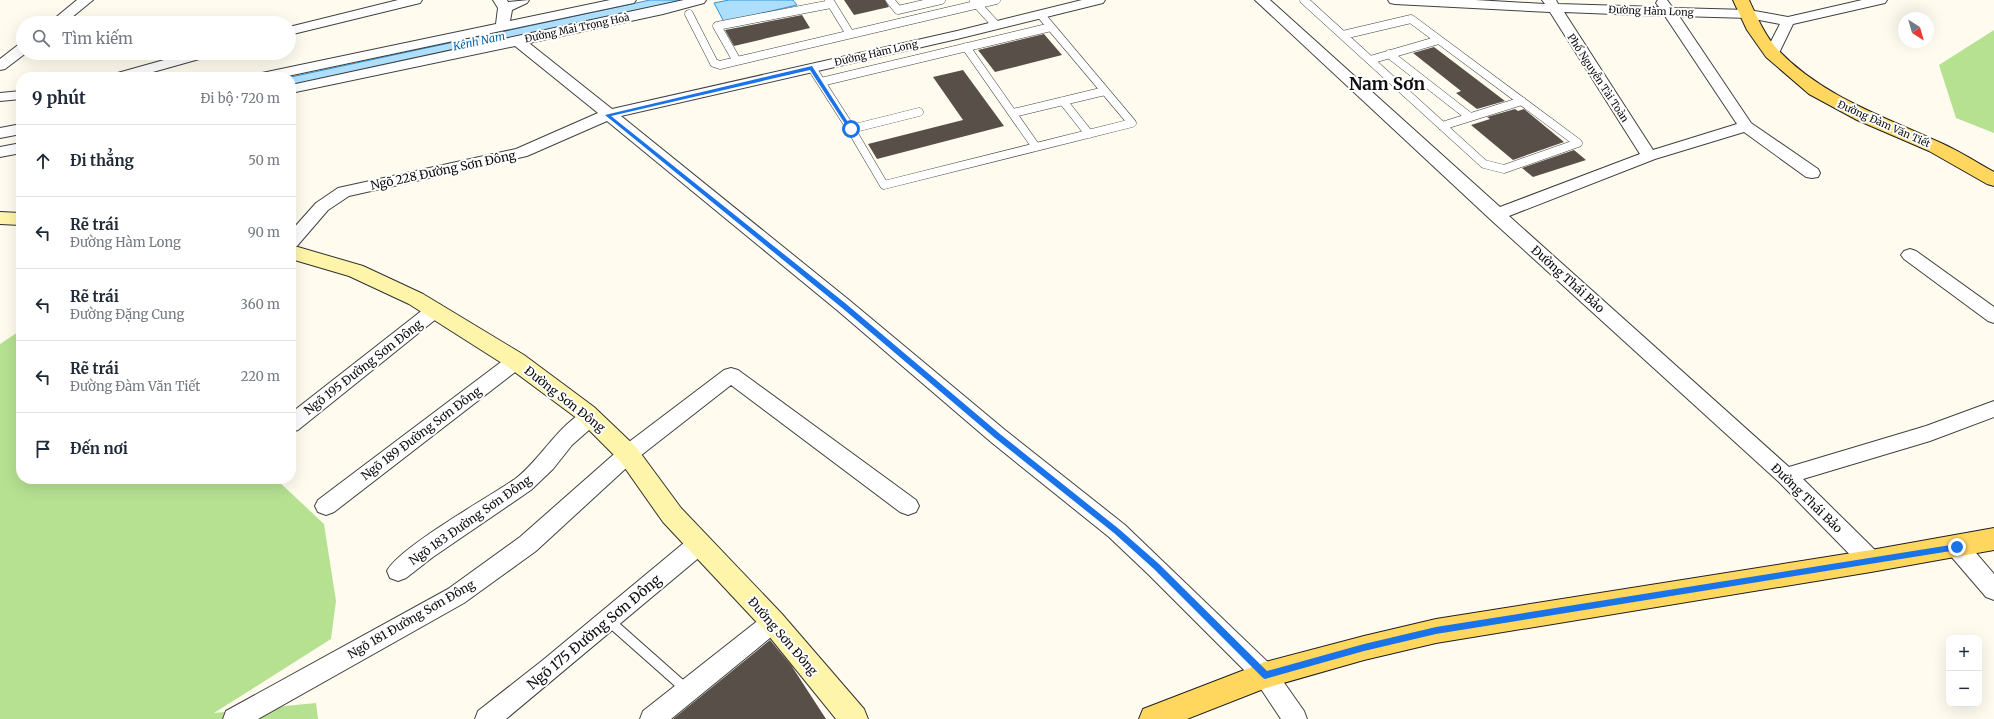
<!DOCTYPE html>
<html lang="vi">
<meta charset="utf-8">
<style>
body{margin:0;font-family:Merriweather,serif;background:#f2f2f3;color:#1f2937}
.controls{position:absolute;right:12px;bottom:12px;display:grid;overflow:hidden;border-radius:8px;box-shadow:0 4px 16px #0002}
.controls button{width:36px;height:36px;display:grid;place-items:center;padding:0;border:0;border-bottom:1px solid #e0e1e3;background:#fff;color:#1f2937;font:20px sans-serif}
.compass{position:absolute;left:1898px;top:12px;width:36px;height:36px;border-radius:50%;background:#fff;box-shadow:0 4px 16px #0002;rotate:143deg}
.stop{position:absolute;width:12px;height:12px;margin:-9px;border:3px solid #1a73e8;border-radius:50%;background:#fff}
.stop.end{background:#1a73e8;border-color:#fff;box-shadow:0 1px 4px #0008}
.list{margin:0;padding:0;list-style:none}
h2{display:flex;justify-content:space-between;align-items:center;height:52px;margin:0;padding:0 16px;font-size:17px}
h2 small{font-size:13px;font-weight:400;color:#747a83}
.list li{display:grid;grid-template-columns:26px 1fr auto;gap:12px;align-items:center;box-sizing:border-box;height:72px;padding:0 16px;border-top:1px solid #e0e1e3}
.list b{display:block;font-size:15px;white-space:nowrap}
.list p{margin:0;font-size:13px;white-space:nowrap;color:#747a83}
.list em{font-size:13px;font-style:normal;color:#747a83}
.icon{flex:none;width:22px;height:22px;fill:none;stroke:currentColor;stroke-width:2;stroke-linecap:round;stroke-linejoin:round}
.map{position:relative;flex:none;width:1994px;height:719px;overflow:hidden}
.search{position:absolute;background:#fff;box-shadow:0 4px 16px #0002;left:16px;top:16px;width:280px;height:44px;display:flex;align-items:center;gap:10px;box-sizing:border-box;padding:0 14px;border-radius:22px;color:#747a83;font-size:15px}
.panel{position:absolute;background:#fff;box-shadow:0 4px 16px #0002;left:16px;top:72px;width:280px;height:412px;border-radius:16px}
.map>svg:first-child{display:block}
.forest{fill:#b5e191}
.water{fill:#addffd;stroke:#2c97dc}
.building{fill:#584f49}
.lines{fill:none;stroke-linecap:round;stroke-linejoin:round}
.service-far1-casing{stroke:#414141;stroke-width:9}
.service-casing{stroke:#414141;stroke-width:12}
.minor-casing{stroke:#414141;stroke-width:2}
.secondary-casing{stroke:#303030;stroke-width:2}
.primary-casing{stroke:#1f1f1f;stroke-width:2}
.service-far1{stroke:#fff;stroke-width:8}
.service{stroke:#fff;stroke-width:10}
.minor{fill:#fff;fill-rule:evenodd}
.secondary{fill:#fff5aa;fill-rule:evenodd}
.primary{fill:#ffd75f;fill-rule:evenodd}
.route{fill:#1a73e8}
.labels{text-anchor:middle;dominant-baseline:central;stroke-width:4;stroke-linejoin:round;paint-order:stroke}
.far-street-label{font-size:10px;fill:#0e0e0e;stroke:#fff}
.far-water-label{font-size:11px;font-style:italic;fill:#0967ae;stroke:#fff}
.street-label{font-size:12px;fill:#0e0e0e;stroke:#fff}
.near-street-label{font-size:14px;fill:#0e0e0e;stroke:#fff}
.far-town-label{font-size:17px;font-weight:bold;fill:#0e0e0e;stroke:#fff}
</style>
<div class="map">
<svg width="1994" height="719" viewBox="0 0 1994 719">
<rect width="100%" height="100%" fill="#fffcef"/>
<path class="forest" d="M 1994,30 L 1994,133 L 1956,118 L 1939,65 Z
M 21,330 L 21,479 L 276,479 L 324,524 L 336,601 L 331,639 L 214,713 L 316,703 L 318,719 L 0,719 L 0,344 Z"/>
<path class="water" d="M 650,0 L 683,0 L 291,85 L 291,77 Z
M 729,0 L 793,0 L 797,5 L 724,22 L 714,3 Z"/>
<path class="building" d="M 844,0 L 885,0 L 889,7 L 854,15 Z
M 802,15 L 810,28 L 734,46 L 725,30 Z
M 1044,34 L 1062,55 L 995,72 L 978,50 Z
M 1434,47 L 1505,101 L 1477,109 L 1456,93 L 1461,91 L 1413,53 Z
M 963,70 L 1004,126 L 877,159 L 868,144 L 963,120 L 933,77 Z
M 1515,109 L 1518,111 L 1524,109 L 1564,142 L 1513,160 L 1471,125 L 1490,119 L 1487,117 Z
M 1574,150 L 1586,160 L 1533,177 L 1522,168 Z
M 770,640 L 791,665 L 826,719 L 673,719 Z"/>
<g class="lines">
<defs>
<path id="service-far1" d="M 829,0 L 850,34
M 890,0 L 898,10 L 941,0
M 1304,0 L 1484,164 L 1504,169 L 1578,143 L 1411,19 L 1343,35
M 974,1 L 996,25
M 689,14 L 714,63 L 720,65 L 996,0
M 966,47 L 1036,147
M 1389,54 L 1470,117
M 1370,60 L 1439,40
M 737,61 L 717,26 L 831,4
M 812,68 L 851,129 L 919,112
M 821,82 L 1051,27
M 1063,101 L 1089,134
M 1013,113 L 1105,91
M 1442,126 L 1522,101
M 851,129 L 884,185 L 1132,123 L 1041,15"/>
<path id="service" d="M 608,620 L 687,690"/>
<path id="minor" d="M 77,0 L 93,0 L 65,23 L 49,23 Z
M 398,0 L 422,0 L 420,3 L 289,35 L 289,27 Z
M 493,0 L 507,0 L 508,2 L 529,0 L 527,3 L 512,10 L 510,21 L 610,0 L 636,0 L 634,3 L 629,4 L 283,77 L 255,77 L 257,74 L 262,73 L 496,24 L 498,8 Z
M 684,0 L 706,0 L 704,3 L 663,14 L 529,43 L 612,109 L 957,31 L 1082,0 L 1105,0 L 1103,3 L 957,39 L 621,116 L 849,300 L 1005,430 L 1125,525 L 1273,667 L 1304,711 L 1307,719 L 1281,719 L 1257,683 L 1148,574 L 1109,537 L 991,442 L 837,310 L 607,121 L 527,156 L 349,196 L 328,210 L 297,246 L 291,248 L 291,231 L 316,203 L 338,188 L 516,149 L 598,113 L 515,46 L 291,93 L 291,85 Z
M 1255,0 L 1270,0 L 1500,207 L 1640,154 L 1550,12 L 1395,4 L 1390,3 L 1388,0 L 1475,0 L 1545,4 L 1542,0 L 1556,0 L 1558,4 L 1659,7 L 1656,3 L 1658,0 L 1667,0 L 1673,8 L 1749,10 L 1788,17 L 1862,0 L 1887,0 L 1885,3 L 1793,24 L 1779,53 L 1777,56 L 1767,56 L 1765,53 L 1780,24 L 1749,18 L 1679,16 L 1751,123 L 1818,169 L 1820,173 L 1818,177 L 1812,178 L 1806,177 L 1744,132 L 1655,159 L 1509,216 L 1789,467 L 1926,426 L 1994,401 L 1994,417 L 1930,441 L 1803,479 L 1879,554 L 1882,561 L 1879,568 L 1871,571 L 1863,568 L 1779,482 L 1490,219 ZM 1564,12 L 1665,16 L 1737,124 L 1653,150 Z
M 23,44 L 23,53 L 26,53 L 5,69 L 0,70 L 0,59 L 18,45 Z
M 189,53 L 212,53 L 210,56 L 135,77 L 112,77 L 114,74 Z
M 21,91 L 21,99 L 0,101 L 0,93 Z
M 21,124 L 21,134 L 0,138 L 0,128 Z
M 21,143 L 21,153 L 0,157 L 0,147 Z
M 1910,249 L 1916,251 L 1994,307 L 1994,323 L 1988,321 L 1904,259 L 1901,255 L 1904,251 Z
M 435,303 L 441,305 L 444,310 L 441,315 L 298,430 L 291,432 L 291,413 L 429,305 Z
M 516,354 L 523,356 L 526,361 L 523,366 L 334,512 L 326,515 L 318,512 L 315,506 L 318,500 L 509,356 Z
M 731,368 L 738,370 L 916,500 L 919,506 L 916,512 L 908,515 L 900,512 L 731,385 L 635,460 L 536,551 L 464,603 L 258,719 L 223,719 L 226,711 L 448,589 L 520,537 L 621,448 L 724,370 Z
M 591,409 L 598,412 L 601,417 L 598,422 L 572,445 L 553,469 L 531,490 L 433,557 L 406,578 L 398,581 L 390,578 L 387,571 C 398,548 489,497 515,479 C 541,460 561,419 591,409 Z
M 699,535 L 707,537 L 710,544 L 707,551 L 506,719 L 475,719 L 478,711 L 543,660 L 691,537 Z
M 1957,538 L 1965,540 L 1994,574 L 1994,600 L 1986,597 L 1949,554 L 1946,547 L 1949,540 Z
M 773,612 L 781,615 L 785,622 L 781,629 L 671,719 L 640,719 L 643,711 L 765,615 Z"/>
<path id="secondary" d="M 0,212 L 21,213 L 21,225 L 0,224 Z
M 291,245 L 363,266 L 423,294 L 524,355 L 594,407 L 636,447 L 681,508 L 782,614 L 864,709 L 868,719 L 836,719 L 764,630 L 663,522 L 620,461 L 578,419 L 508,367 L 409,304 L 349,276 L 291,259 Z"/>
<path id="primary" d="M 1733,0 L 1749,0 C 1757,17 1765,36 1778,50 C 1823,97 1883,116 1941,143 C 1959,151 1976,162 1994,172 L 1994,186 L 1987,184 L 1929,151 L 1857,120 L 1809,94 L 1766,57 L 1747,30 Z
M 1994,528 L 1994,550 L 1871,572 L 1436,643 L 1364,660 L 1266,688 L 1187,719 L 1139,719 L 1143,709 L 1265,662 L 1364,636 L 1436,619 L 1871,550 Z"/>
</defs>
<use href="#service-far1" class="service-far1-casing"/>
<use href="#service" class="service-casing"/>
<use href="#minor" class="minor-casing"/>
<use href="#secondary" class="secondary-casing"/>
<use href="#primary" class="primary-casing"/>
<use href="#service-far1" class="service-far1"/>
<use href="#service" class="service"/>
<use href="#minor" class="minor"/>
<use href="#secondary" class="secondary"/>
<use href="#primary" class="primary"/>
</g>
<path class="route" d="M 812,66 L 853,130 L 849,130 L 810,70 L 611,116 L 845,303 L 1000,434 L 1119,529 L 1159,564 L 1267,671 L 1364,644 L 1436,627 L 1957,544 L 1961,547 L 1957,550 L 1436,634 L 1364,651 L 1265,679 L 1263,678 L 1154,569 L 1114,533 L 995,438 L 841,307 L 605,115 Z"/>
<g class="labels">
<g class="far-street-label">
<text transform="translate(1651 11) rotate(2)">Đường Hàm Long</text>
<text transform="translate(577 28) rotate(-12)">Đường Mai Trọng Hoà</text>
<text transform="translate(876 53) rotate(-13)">Đường Hàm Long</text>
<text transform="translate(1598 78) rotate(57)">Phố Nguyễn Tài Toàn</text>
<text transform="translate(1884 124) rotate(24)">Đường Đàm Văn Tiết</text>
</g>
<g class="far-water-label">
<text transform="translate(479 41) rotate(-12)">Kênh Nam</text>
</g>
<g class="street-label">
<text transform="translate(443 170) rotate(-12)">Ngõ 228 Đường Sơn Đông</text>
<text transform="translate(1568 279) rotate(42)">Đường Thái Bảo</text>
<text transform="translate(363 367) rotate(-38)">Ngõ 195 Đường Sơn Đông</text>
<text transform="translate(565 399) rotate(38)">Đường Sơn Đông</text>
<text transform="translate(421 433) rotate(-37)">Ngõ 189 Đường Sơn Đông</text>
<text transform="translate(1807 498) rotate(44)">Đường Thái Bảo</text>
<text transform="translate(470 520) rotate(-35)">Ngõ 183 Đường Sơn Đông</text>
<text transform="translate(411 619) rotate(-30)">Ngõ 181 Đường Sơn Đông</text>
<text transform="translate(783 636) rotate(49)">Đường Sơn Đông</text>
</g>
<g class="near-street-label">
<text transform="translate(594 632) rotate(-40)">Ngõ 175 Đường Sơn Đông</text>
</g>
<g class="far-town-label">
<text x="1387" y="84">Nam Sơn</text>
</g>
</g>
</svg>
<div class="controls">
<button>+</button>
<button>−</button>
</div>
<svg class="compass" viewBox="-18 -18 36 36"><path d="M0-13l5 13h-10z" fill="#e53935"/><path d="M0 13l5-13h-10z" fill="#747a83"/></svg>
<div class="stop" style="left:851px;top:129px"></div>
<div class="stop end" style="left:1957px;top:547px"></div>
<div class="search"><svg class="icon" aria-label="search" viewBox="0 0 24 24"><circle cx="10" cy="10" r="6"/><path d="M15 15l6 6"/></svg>Tìm kiếm</div>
<section class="panel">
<h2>9 phút<small>Đi bộ · 720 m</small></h2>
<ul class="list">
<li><svg class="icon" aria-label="ahead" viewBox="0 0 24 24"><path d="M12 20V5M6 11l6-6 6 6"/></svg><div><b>Đi thẳng</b></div><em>50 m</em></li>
<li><svg class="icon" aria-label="left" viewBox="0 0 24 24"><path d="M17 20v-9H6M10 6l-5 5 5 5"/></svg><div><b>Rẽ trái</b><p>Đường Hàm Long</p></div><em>90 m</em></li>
<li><svg class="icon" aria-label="left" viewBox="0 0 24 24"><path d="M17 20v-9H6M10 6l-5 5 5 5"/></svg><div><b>Rẽ trái</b><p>Đường Đặng Cung</p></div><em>360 m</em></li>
<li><svg class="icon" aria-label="left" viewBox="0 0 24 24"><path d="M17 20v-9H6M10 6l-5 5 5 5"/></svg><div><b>Rẽ trái</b><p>Đường Đàm Văn Tiết</p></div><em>220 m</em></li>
<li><svg class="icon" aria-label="arrive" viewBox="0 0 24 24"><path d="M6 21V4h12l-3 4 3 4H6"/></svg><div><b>Đến nơi</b></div></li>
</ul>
</section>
</div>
